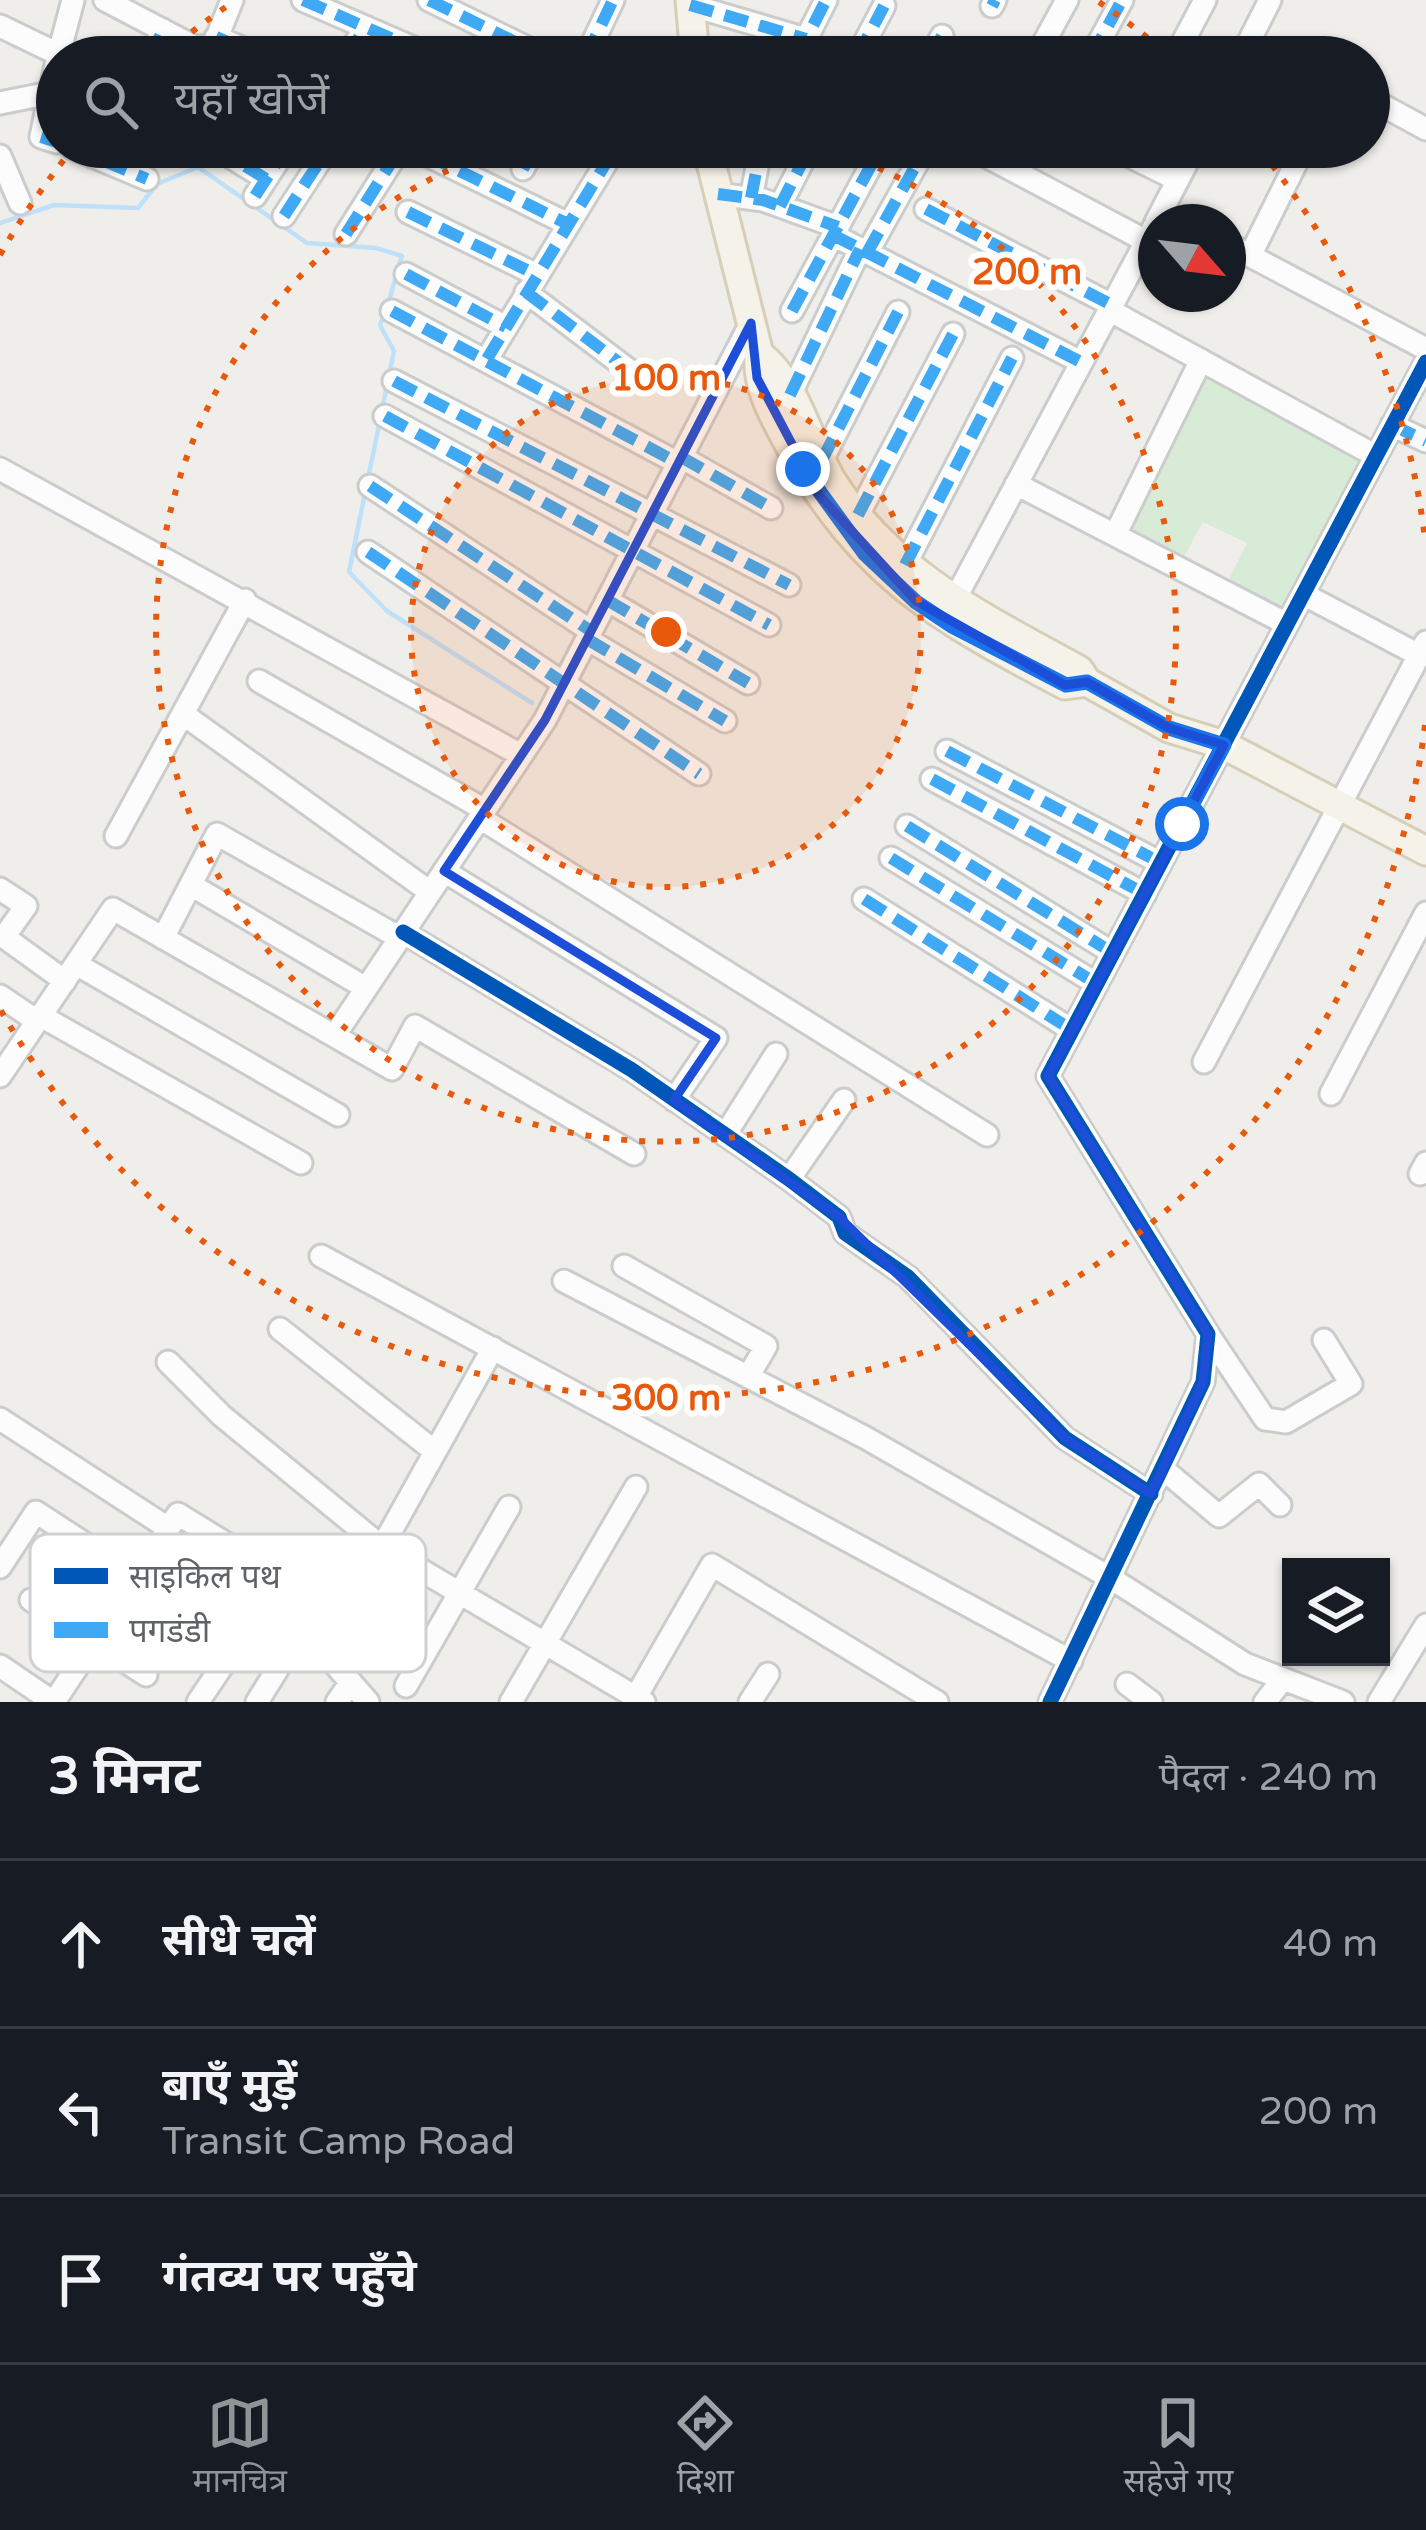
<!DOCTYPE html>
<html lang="hi">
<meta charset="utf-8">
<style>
body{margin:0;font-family:"Varela Round","Noto Sans Devanagari",sans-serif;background:#20242c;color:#f1f3f6}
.controls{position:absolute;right:36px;bottom:36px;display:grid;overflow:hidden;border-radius:0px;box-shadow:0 3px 9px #0004}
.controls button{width:108px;height:108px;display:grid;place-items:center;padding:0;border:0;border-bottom:3px solid #363941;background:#171b24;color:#f1f3f6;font:60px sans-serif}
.compass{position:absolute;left:1138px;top:204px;width:108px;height:108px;border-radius:50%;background:#171b24;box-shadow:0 3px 9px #0004;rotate:118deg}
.stop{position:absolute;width:36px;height:36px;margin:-27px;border:9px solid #1a73e8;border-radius:50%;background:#fff}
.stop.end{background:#1a73e8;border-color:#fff;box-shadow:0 3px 12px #0008}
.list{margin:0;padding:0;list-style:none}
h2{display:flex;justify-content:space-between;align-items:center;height:156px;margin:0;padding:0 48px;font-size:51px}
h2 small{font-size:39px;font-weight:400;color:#9ea1a6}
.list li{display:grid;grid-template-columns:78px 1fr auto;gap:36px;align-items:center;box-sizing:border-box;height:168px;padding:0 48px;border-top:3px solid #363941}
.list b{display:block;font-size:45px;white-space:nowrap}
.list p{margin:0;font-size:39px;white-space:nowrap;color:#9ea1a6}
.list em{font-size:39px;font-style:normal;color:#9ea1a6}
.icon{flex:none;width:66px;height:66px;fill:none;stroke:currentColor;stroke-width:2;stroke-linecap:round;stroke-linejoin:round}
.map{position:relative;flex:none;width:1426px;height:1702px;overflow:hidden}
.search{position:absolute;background:#171b24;box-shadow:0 3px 9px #0004;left:36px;right:36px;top:36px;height:132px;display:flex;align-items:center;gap:30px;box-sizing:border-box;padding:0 42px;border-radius:66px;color:#9ea1a6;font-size:45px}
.sheet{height:660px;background:#171b24}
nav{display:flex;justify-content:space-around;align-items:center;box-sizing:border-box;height:168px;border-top:3px solid #363941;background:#171b24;font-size:33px;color:#9ea1a6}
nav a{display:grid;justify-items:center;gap:6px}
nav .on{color:#919496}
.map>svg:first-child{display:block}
.green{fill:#d8ebd6}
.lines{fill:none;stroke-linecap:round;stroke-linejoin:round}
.stream{stroke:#bfe0f9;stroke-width:4.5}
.minor-casing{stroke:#cbcccc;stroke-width:27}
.major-casing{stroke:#d7ceb8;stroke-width:33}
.minor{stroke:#fdfcfc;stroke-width:21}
.major{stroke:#f4f2e9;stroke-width:27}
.quiet{stroke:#3fa9f5;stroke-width:12;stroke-dasharray:24 12;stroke-linecap:butt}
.cycleway-casing{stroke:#fff;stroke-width:22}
.cycleway{stroke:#0057b8;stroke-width:15}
.route{stroke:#1a73e8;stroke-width:15}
.marked{fill:none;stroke:#1d4ed8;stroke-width:9;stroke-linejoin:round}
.ring{fill:none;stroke:#e8590c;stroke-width:6;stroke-dasharray:6 12}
.key{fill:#fff;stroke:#cfd0d2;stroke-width:3}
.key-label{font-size:33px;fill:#5f6368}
.centre{fill:#e8590c;stroke:#fff;stroke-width:6}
.ring-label{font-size:36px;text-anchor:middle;font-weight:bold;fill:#e8590c;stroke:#fff;stroke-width:12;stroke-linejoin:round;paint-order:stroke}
</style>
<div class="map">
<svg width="1426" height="1702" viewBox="0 0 1426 1702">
<rect width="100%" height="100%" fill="#efeeea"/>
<path class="green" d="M 1204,370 L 1365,456 L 1281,611 L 1227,583 L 1247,543 L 1203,522 L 1181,562 L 1122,531 Z"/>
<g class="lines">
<path class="stream" d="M 0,223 L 54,205 L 138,208 L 157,184 L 198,167 L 307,243 L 376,248 L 402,256 L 388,304
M 384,315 L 380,325 L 394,351 L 349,572 L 387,611 L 532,703"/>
<defs>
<path id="minor" d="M 105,0 L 195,47 L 213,46
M 303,0 L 434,57
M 429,0 L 546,57
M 690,5 L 806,39
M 992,6 L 995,0
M 0,26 L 58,54
M 216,37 L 263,57
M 210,55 L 232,0
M 58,57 L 73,0
M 150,57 L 163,30
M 346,57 L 366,27
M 586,57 L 613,0
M 797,57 L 826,0
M 857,57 L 884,6
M 930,57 L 942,36
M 1036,57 L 1067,0
M 1091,57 L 1122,0
M 1175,57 L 1205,0
M 1241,57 L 1270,0
M 57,60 L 41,137 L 57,142
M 1369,98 L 1426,129
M 0,103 L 50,93
M 71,147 L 147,179
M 215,147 L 266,179
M 969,147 L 1146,241
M 1111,147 L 1178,180
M 427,155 L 568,224
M 0,156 L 20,203
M 523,169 L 535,147
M 718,194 L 763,200 L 838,227
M 255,196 L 287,147
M 751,198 L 761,147
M 780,206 L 810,147
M 926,209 L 1112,305
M 408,212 L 537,275
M 284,216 L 329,147
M 1156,222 L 1195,147
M 346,234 L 401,147
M 833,235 L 1081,362
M 1228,244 L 1426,349
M 867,253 L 926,147
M 1250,256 L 1304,147
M 406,274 L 506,327
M 526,292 L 638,377
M 1109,310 L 1376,456
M 392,311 L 678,463
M 792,311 L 881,147
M 487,359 L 609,158
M 394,381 L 789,585
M 790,395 L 860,249
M 385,416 L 769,625
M 1392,425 L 1426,441
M 681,457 L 771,508
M 822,460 L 898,312
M 0,469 L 521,755
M 1016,484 L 1287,624
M 370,486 L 591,631
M 858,515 L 953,334
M 1115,535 L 1201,360
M 368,552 L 699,774
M 905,565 L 1012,358
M 1303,594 L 1419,655
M 607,600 L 748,683
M 954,601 L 1156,223
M 587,639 L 725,721
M 259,681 L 485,810
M 183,714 L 430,892
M 947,751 L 1161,863
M 932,779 L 1145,894
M 480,818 L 987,1135
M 907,826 L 1113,953
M 116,836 L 245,600
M 891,858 L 1097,984
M 444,871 L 716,1038 L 674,1100
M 191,885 L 366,988
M 0,889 L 26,906 L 4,937 L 65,981
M 864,899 L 1072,1030
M 403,932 L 632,1070 L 789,1179 L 839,1217 L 845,1233 L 908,1277 L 1065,1438 L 1151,1494
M 163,938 L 217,834 L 400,938
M 76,964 L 338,1115
M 0,996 L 37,1021
M 41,1016 L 301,1163
M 335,1035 L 545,720 L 751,323
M 1204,1062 L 1426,642
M 0,1076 L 113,909 L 392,1069 L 415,1026 L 634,1154
M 1331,1094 L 1426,913
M 725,1135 L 776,1054
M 1420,1174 L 1426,1163
M 789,1179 L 844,1100
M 321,1256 L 1071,1661
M 624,1266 L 766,1346 L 748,1377
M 564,1281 L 866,1438 L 1112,1579 L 1245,1664 L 1343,1702
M 280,1329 L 433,1450
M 1208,1334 L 1265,1419 L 1286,1422 L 1351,1384 L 1324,1340
M 168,1362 L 222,1416 L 382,1547 L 644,1702
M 0,1419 L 168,1528
M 1163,1469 L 1219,1516 L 1259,1484 L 1280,1505
M 382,1547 L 493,1348
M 0,1567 L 36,1512 L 186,1610
M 31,1600 L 146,1675
M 0,1666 L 53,1702
M 1127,1684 L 1151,1702
M 406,1686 L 509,1507
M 54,1702 L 178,1514 L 233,1548
M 198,1702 L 267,1599
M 257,1702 L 303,1628 L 368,1702
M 337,1702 L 351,1682
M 511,1702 L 636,1487
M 633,1702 L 712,1565 L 937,1702
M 750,1702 L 768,1674
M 1050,1702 L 1203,1382 L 1208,1334 L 1048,1076 L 1426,362
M 1265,1702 L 1283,1679
M 1379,1702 L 1426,1625"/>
<path id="major" d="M 690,0 L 695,57
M 707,147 L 759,354 C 756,388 775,418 791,448 C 865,578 938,618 1065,685 L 1087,682
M 759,354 C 797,383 808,441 832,481 C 890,573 986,619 1079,670 L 1087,682 L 1169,728 L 1224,745 L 1426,851"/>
</defs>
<use href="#minor" class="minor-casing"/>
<use href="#major" class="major-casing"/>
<use href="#minor" class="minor"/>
<use href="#major" class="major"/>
<path class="quiet" d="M 303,0 L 434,57
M 429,0 L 546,57
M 690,5 L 806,39
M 992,6 L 995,0
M 216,37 L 263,57
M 150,57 L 163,30
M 346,57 L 366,27
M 586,57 L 613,0
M 797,57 L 826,0
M 857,57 L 884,6
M 930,57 L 942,36
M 1091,57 L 1122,0
M 41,137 L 57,142
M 71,147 L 147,179
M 215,147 L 266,179
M 427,155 L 568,224
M 523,169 L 535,147
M 718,194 L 763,200 L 838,227
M 255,196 L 287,147
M 751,198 L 761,147
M 780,206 L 810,147
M 926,209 L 1112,305
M 408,212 L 537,275
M 284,216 L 329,147
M 346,234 L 401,147
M 833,235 L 1081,362
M 867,253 L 926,147
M 406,274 L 506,327
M 526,292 L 638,377
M 392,311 L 678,463
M 792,311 L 881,147
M 487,359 L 609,158
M 394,381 L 789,585
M 790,395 L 860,249
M 385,416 L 769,625
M 1392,425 L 1426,441
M 681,457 L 771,508
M 822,460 L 898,312
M 370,486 L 591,631
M 858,515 L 953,334
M 368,552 L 699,774
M 905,565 L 1012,358
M 607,600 L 748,683
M 587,639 L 725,721
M 947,751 L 1161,863
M 932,779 L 1145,894
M 907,826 L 1113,953
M 891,858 L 1097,984
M 864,899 L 1072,1030"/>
<defs>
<path id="cycleway" d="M 403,932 L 632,1070 L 789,1179 L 839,1217 L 845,1233 L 908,1277 L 1065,1438 L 1151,1494
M 1050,1702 L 1203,1382 L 1208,1334 L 1048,1076 L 1426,362"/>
</defs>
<use href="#cycleway" class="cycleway-casing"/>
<use href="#cycleway" class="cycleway"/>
</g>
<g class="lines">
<path class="route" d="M 803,469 L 865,554 L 916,602 L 952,626 L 1066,685 L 1087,682 L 1169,728 L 1224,745 L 1182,824"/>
</g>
<path class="marked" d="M 751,323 L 757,378 L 819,495 L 916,601 L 1065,685 L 1087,682 L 1169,728 L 1224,745 L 1048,1076 L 1208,1334 L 1203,1382 L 1151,1494 L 1065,1438 L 839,1217 L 674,1100 L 716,1038 L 444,871 L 545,720 Z"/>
<circle cx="666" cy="632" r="255" fill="#e8590c" fill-opacity=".12"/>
<g class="ring">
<circle cx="666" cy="632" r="255"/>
<path d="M828 148A510 510 0 1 1 504 148"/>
<path d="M1425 725A765 765 0 0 1 0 1009M0 255A765 765 0 0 1 71 151M164 55A765 765 0 0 1 233 2M1099 2A765 765 0 0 1 1168 55M1261 151A765 765 0 0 1 1425 539"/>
</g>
<rect x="30" y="1534" width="396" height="138" rx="18" class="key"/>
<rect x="54" y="1568" width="54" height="16" fill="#0057b8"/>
<rect x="54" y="1622" width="54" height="16" fill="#3fa9f5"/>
<g class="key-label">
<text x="129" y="1588">साइकिल पथ</text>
<text x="129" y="1642">पगडंडी</text>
</g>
<circle cx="666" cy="632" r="18" class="centre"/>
<g class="ring-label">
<text x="1027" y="284">200 m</text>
<text x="666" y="390">100 m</text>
<text x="666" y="1410">300 m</text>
</g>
</svg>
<div class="controls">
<button><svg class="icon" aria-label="layers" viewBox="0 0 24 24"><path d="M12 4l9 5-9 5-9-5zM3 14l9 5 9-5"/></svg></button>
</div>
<svg class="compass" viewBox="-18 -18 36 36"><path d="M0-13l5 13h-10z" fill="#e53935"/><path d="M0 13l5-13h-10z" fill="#9ea1a6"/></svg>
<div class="stop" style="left:1182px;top:824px"></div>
<div class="stop end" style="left:803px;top:469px"></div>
<div class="search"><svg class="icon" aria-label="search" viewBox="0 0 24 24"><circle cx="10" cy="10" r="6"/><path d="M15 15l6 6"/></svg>यहाँ खोजें</div>
</div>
<section class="sheet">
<h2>3 मिनट<small>पैदल · 240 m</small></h2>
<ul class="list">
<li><svg class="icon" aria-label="ahead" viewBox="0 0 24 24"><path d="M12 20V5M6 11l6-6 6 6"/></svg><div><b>सीधे चलें</b></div><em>40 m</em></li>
<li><svg class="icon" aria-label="left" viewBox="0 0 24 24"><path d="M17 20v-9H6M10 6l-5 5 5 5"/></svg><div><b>बाएँ मुड़ें</b><p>Transit Camp Road</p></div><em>200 m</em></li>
<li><svg class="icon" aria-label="arrive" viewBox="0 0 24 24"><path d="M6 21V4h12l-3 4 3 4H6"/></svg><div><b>गंतव्य पर पहुँचे</b></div></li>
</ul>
</section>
<nav>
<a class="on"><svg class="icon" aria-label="map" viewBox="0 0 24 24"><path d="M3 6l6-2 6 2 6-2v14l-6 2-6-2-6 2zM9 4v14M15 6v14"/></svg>मानचित्र</a>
<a><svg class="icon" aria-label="directions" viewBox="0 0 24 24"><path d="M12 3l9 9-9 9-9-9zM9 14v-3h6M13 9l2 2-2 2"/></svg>दिशा</a>
<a><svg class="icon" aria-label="saved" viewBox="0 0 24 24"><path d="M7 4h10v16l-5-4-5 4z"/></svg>सहेजे गए</a>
</nav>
